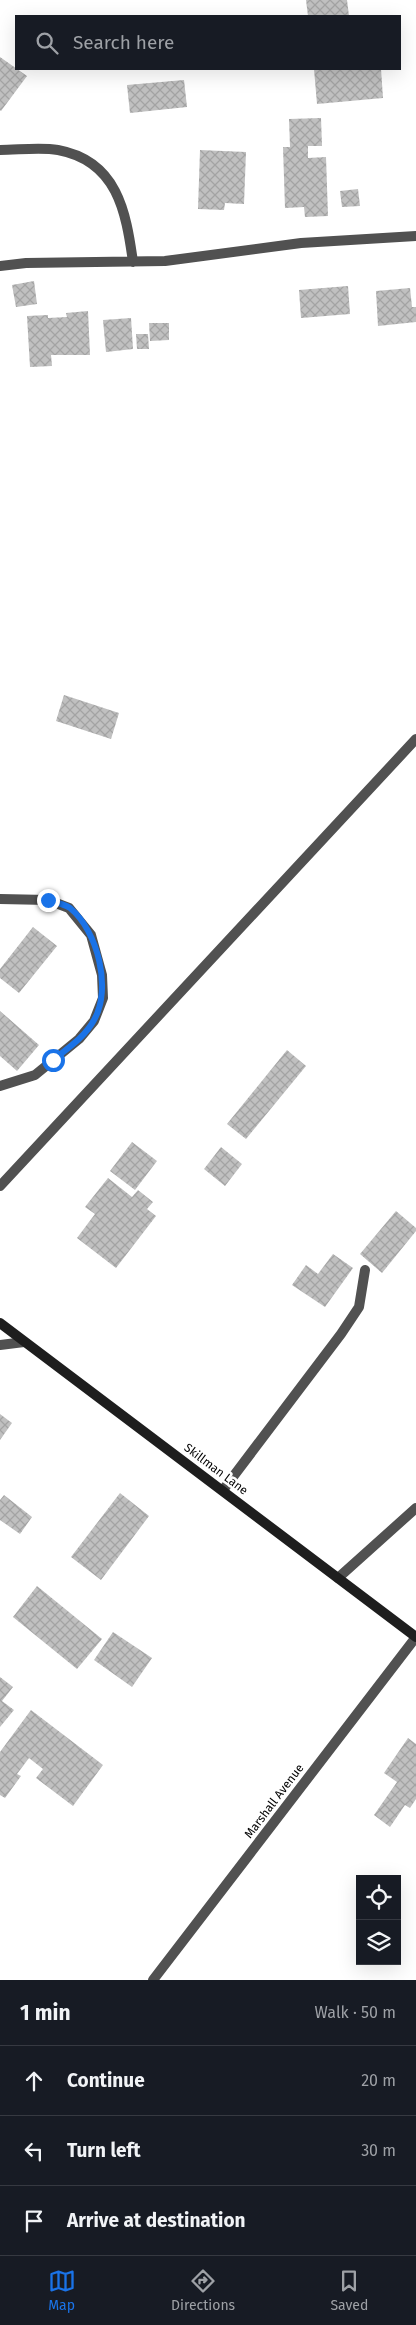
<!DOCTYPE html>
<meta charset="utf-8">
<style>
body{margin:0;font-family:"Fira Sans",sans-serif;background:#20242c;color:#f1f3f6}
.controls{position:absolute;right:15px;bottom:15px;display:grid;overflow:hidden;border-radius:0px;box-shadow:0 5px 20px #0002}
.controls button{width:45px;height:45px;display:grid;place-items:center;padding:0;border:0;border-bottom:1px solid #363941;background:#171b24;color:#f1f3f6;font:25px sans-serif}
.stop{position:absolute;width:15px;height:15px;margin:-11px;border:4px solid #1a73e8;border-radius:50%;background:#fff}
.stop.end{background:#1a73e8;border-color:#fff;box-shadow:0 1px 5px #0008}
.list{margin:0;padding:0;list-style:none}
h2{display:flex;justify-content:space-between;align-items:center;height:65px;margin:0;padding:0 20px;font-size:21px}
h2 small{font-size:16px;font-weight:400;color:#9ea1a6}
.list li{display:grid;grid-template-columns:32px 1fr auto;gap:15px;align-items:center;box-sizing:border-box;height:70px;padding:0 20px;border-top:1px solid #363941}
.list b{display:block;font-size:19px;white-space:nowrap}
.list em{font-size:16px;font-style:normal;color:#9ea1a6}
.icon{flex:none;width:28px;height:28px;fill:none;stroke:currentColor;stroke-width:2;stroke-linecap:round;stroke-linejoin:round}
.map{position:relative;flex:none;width:416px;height:1980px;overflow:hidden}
.search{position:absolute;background:#171b24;box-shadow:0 5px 20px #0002;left:15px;right:15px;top:15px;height:55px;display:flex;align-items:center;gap:12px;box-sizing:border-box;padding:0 18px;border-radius:0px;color:#9ea1a6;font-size:19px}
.sheet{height:275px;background:#171b24}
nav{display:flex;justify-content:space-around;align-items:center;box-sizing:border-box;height:70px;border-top:1px solid #363941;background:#171b24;font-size:14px;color:#9ea1a6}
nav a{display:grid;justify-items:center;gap:2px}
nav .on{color:#1a73e8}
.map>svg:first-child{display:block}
.building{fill:url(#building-cross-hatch)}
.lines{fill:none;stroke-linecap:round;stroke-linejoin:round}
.lane{stroke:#515151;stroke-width:10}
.street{stroke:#515151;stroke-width:10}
.secondary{stroke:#1e1e1e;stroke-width:10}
.route{stroke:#1a73e8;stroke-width:6}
.labels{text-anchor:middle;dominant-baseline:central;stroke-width:5;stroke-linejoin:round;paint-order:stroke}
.street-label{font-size:12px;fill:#000;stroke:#fff}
</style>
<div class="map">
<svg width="416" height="1980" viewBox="0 0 416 1980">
<defs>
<pattern id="building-cross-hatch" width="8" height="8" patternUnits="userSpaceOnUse" patternTransform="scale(1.25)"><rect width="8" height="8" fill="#c0c0c0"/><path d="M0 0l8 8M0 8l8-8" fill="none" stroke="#a3a3a3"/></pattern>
</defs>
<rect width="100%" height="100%" fill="#fff"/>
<path class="building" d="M 306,0 L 347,0 L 349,16 L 308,16 Z
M 0,57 L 27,76 L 1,111 L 0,110 Z
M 314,69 L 381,69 L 383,98 L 317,104 Z
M 184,80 L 187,107 L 130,113 L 127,85 Z
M 321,118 L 322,146 L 308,146 L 308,158 L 326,157 L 328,216 L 305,217 L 304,207 L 285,208 L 283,147 L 290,147 L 289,119 Z
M 200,150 L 246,152 L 244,204 L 225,203 L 224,210 L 198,209 Z
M 358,189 L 360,206 L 342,207 L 340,191 Z
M 34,281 L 37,304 L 16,307 L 12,285 Z
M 348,286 L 350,314 L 301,318 L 299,290 Z
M 410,288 L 412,307 L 416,307 L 416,322 L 378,326 L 376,291 Z
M 88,311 L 90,355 L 51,355 L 52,366 L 30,367 L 27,316 L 48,315 L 48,318 L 67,317 L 66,313 Z
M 131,318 L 133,349 L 106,352 L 103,320 Z
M 149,323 L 169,323 L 169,340 L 150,341 Z
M 136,334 L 148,334 L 149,349 L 137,349 Z
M 64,695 L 119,713 L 111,739 L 56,721 Z
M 33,927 L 57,946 L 19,993 L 0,978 L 0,969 Z
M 0,1011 L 39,1045 L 17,1071 L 0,1056 Z
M 287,1050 L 306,1066 L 246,1139 L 227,1124 Z
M 132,1142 L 157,1161 L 135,1190 L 110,1171 Z
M 221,1147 L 242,1164 L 225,1186 L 204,1169 Z
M 108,1178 L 132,1197 L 138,1190 L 153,1202 L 147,1209 L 156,1216 L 116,1268 L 77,1238 L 95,1214 L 85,1207 Z
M 396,1211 L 416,1228 L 416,1231 L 382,1273 L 360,1254 Z
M 333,1254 L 353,1268 L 325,1307 L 292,1285 L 306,1265 L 318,1274 Z
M 0,1414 L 12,1423 L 0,1440 Z
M 120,1493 L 149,1516 L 101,1580 L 71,1557 Z
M 4,1495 L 32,1517 L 20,1534 L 0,1520 L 0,1500 Z
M 37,1586 L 102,1639 L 77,1669 L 13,1617 Z
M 113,1632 L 152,1658 L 132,1687 L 94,1660 Z
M 0,1677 L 13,1687 L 2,1701 L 14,1710 L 0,1727 Z
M 31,1710 L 103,1765 L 73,1806 L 36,1778 L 43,1769 L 29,1758 L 17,1774 L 21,1776 L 5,1798 L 0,1795 L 0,1752 Z
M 408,1738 L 416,1744 L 416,1799 L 410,1808 L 405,1805 L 390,1827 L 374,1815 L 397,1782 L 384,1773 Z"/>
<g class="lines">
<path class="lane" d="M 0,150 C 18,150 40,147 58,150 C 117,161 126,211 133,262
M 0,266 L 26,263 L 165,261 L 301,243 L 416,236
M 0,899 L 48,900 L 69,908 L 91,935 L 102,975 L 103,998 L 94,1021 L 79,1039 L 35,1075 L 0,1086
M 0,1345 L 24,1342
M 223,1490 L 341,1334 L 359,1307 L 365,1270
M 338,1578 L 416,1508"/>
<path class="street" d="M 0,1186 L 416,739
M 153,1980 L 416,1637"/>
<path class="secondary" d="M 0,1323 L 416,1637"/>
</g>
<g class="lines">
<path class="route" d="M 48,900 C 55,902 64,904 70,908 C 98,931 112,989 94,1020 C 85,1037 68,1048 53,1060"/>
</g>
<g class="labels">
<g class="street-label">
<text transform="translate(216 1469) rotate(37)">Skillman Lane</text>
<text transform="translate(274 1801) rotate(-53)">Marshall Avenue</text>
</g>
</g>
</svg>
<div class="controls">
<button><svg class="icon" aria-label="locate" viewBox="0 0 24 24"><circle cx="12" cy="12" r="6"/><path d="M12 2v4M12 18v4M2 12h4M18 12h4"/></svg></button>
<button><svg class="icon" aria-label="layers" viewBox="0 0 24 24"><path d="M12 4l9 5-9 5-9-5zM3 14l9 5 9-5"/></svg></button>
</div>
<div class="stop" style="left:53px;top:1060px"></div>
<div class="stop end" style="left:48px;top:900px"></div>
<div class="search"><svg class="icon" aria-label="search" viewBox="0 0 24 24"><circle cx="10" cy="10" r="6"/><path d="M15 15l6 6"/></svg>Search here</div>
</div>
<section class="sheet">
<h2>1 min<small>Walk · 50 m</small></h2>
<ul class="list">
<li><svg class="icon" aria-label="ahead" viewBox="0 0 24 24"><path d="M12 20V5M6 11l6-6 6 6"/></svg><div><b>Continue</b></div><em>20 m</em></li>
<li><svg class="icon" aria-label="left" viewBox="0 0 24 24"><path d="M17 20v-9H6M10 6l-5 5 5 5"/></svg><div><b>Turn left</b></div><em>30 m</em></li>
<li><svg class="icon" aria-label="arrive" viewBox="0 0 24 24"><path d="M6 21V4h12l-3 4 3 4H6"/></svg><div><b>Arrive at destination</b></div></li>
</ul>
</section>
<nav>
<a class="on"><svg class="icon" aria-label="map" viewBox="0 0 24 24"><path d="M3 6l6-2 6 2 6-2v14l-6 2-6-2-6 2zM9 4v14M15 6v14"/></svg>Map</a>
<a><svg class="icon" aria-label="directions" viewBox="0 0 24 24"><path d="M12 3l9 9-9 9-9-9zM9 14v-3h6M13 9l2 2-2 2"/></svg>Directions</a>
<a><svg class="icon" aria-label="saved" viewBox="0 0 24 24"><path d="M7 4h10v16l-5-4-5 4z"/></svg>Saved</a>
</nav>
